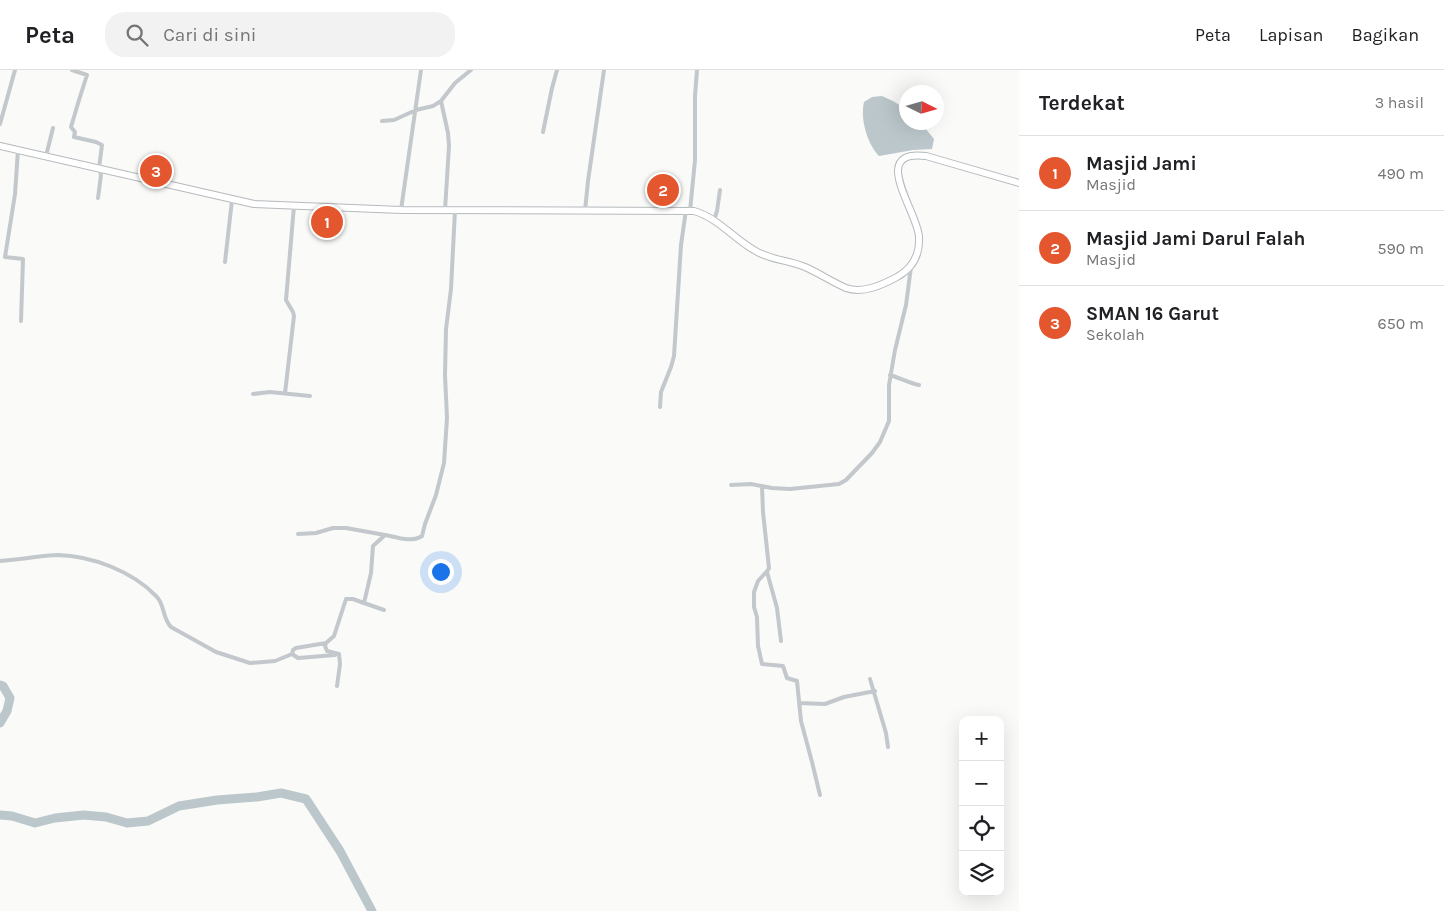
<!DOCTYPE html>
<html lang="id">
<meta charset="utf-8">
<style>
body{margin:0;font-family:Karla,sans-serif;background:#f2f2f2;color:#202124}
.controls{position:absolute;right:15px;bottom:15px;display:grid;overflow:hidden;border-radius:10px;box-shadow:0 5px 20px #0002}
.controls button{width:45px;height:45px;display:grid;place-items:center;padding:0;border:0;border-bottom:1px solid #e0e0e0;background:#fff;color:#202124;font:25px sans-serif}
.compass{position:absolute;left:899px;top:15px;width:45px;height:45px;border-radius:50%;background:#fff;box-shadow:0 5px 20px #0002;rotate:95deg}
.you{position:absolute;left:440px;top:501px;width:18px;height:18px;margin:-12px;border:4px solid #fff;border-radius:50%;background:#1a73e8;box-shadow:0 0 0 8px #1a73e833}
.badge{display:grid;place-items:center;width:32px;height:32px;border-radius:50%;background:#e4572e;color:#fff;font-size:16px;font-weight:700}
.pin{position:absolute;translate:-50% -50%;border:2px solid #fff;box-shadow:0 1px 5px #0006}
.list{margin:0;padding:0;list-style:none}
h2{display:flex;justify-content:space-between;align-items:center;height:65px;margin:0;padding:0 20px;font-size:21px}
h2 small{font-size:16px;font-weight:400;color:#757577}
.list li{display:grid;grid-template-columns:32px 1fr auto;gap:15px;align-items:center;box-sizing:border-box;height:75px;padding:0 20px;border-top:1px solid #e0e0e0}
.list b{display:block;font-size:19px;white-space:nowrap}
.list p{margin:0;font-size:16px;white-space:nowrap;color:#757577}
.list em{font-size:16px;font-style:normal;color:#757577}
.icon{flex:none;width:28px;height:28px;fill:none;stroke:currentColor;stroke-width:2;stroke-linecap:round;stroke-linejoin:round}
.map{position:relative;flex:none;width:1019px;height:841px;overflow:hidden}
header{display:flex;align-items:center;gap:30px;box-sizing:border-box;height:70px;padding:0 25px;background:#fff;border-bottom:1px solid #e0e0e0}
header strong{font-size:24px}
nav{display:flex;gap:28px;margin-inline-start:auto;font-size:18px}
.search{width:350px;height:45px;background:#f2f2f2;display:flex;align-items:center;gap:12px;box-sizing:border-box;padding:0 18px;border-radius:20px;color:#757577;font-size:19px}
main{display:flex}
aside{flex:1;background:#fff}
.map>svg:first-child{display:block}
.water{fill:#bbc7cb}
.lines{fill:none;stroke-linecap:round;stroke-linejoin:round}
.river{stroke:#bbc7cb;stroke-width:9}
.primary-casing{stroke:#b5babe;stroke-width:8}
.minor{stroke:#c3c8cc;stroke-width:4}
.primary{stroke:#fff;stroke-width:6}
</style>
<header>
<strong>Peta</strong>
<div class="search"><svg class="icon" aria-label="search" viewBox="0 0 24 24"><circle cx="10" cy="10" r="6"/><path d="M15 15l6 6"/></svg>Cari di sini</div>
<nav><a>Peta</a><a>Lapisan</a><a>Bagikan</a></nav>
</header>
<main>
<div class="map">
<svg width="1019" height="841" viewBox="0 0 1019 841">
<rect width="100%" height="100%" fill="#fafaf8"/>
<path class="water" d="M 882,26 L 893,31 L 906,39 L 906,52 L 921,53 L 934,69 L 932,79 L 913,80 L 879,86 C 867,73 860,49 864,32 L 872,27 Z"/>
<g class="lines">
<path class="river" d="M 0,615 L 3,616 L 10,628 L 7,641 L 0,653
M 0,745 L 12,746 L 35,753 L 55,748 L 84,745 L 106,747 L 127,753 L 148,751 L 179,736 L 217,730 L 257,727 L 281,723 L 306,729 L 340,781 L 372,841"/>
<defs>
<path id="primary" d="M 0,76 L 254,134 L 401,140 L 694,141 C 718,148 733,168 754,180 C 769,190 789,190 805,197 C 819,203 832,212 846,218 C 863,224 882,215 897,207 C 913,198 920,185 919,167 C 918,142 868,79 926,86 L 1019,113"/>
</defs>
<use href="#primary" class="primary-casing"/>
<path class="minor" d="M 72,0 L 87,5 L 79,30 L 71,57 L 75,62 L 74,67 L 96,72 L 102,75 L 99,98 L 101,105 L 98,128
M 441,31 L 448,63 L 449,76 L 445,140
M 382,51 L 394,50 L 416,40 L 433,36 L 441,31 L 455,13 L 471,0
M 0,54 L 15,0
M 543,62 L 552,18 L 557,0
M 18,80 L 15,124 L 5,187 L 23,189 L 21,251
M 46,86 L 53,58
M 401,140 L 421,0
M 585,141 L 588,111 L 604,0
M 690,141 L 695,90 L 695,26 L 697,0
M 714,150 L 717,141 L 720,120
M 225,192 L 232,130
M 890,305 C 900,308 909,313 919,315
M 285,323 L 294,246 L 293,242 L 286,230 L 294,136
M 253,324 L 270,322 L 310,326
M 660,337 L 661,322 L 671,297 L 674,286 L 681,175 L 686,140
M 731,415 L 751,414 L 772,418 L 790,419 L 839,414 L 846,410 L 872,383 L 880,372 L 889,351 L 889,315 L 895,280 L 906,235 L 911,197
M 762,417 L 763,442 L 769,498 L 768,500 L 758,511 L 754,522 L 754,537 L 757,547 L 758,576 L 762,594 L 783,596 L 787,608 L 797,611 L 801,651 L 812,692 L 820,725
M 298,464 L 316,463 L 333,458 L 346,458 L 385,465
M 0,491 C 12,490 23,489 35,487 C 43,486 50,485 58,485 C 92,486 132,501 156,526 C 165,534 162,548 171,557 L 216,582 L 250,593 L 275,591 L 292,584
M 767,502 L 777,538 L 781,571
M 364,533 L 384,540
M 326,573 L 296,578 L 293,580 L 292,584 L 298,588 L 335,585
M 870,609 L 886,663 L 888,677
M 337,616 L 340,594 L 339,584 L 327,581 L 325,576 L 326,573 L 334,566 L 346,529 L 353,529 L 364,533 L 371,503 L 373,476 L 385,465 C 396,467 412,473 422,466 L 425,454 L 436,425 L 444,393 L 447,348 L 445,305 L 446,259 L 451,219 L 455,140
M 799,633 L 825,634 L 844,627 L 875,621"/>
<use href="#primary" class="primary"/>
</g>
</svg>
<div class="controls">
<button>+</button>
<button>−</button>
<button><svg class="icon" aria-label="locate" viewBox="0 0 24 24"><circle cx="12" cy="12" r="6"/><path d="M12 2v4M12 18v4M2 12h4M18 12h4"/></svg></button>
<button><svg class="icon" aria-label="layers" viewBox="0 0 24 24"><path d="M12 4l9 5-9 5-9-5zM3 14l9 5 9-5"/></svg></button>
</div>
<svg class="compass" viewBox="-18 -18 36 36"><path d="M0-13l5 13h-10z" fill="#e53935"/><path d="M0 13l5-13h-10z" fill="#757577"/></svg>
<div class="you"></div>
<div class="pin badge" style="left:327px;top:152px">1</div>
<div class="pin badge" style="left:663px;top:120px">2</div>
<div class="pin badge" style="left:156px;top:101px">3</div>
</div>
<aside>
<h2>Terdekat<small>3 hasil</small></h2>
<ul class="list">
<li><span class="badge">1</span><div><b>Masjid Jami</b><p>Masjid</p></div><em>490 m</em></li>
<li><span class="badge">2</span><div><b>Masjid Jami Darul Falah</b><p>Masjid</p></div><em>590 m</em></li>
<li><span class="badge">3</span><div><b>SMAN 16 Garut</b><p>Sekolah</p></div><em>650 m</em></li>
</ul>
</aside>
</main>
